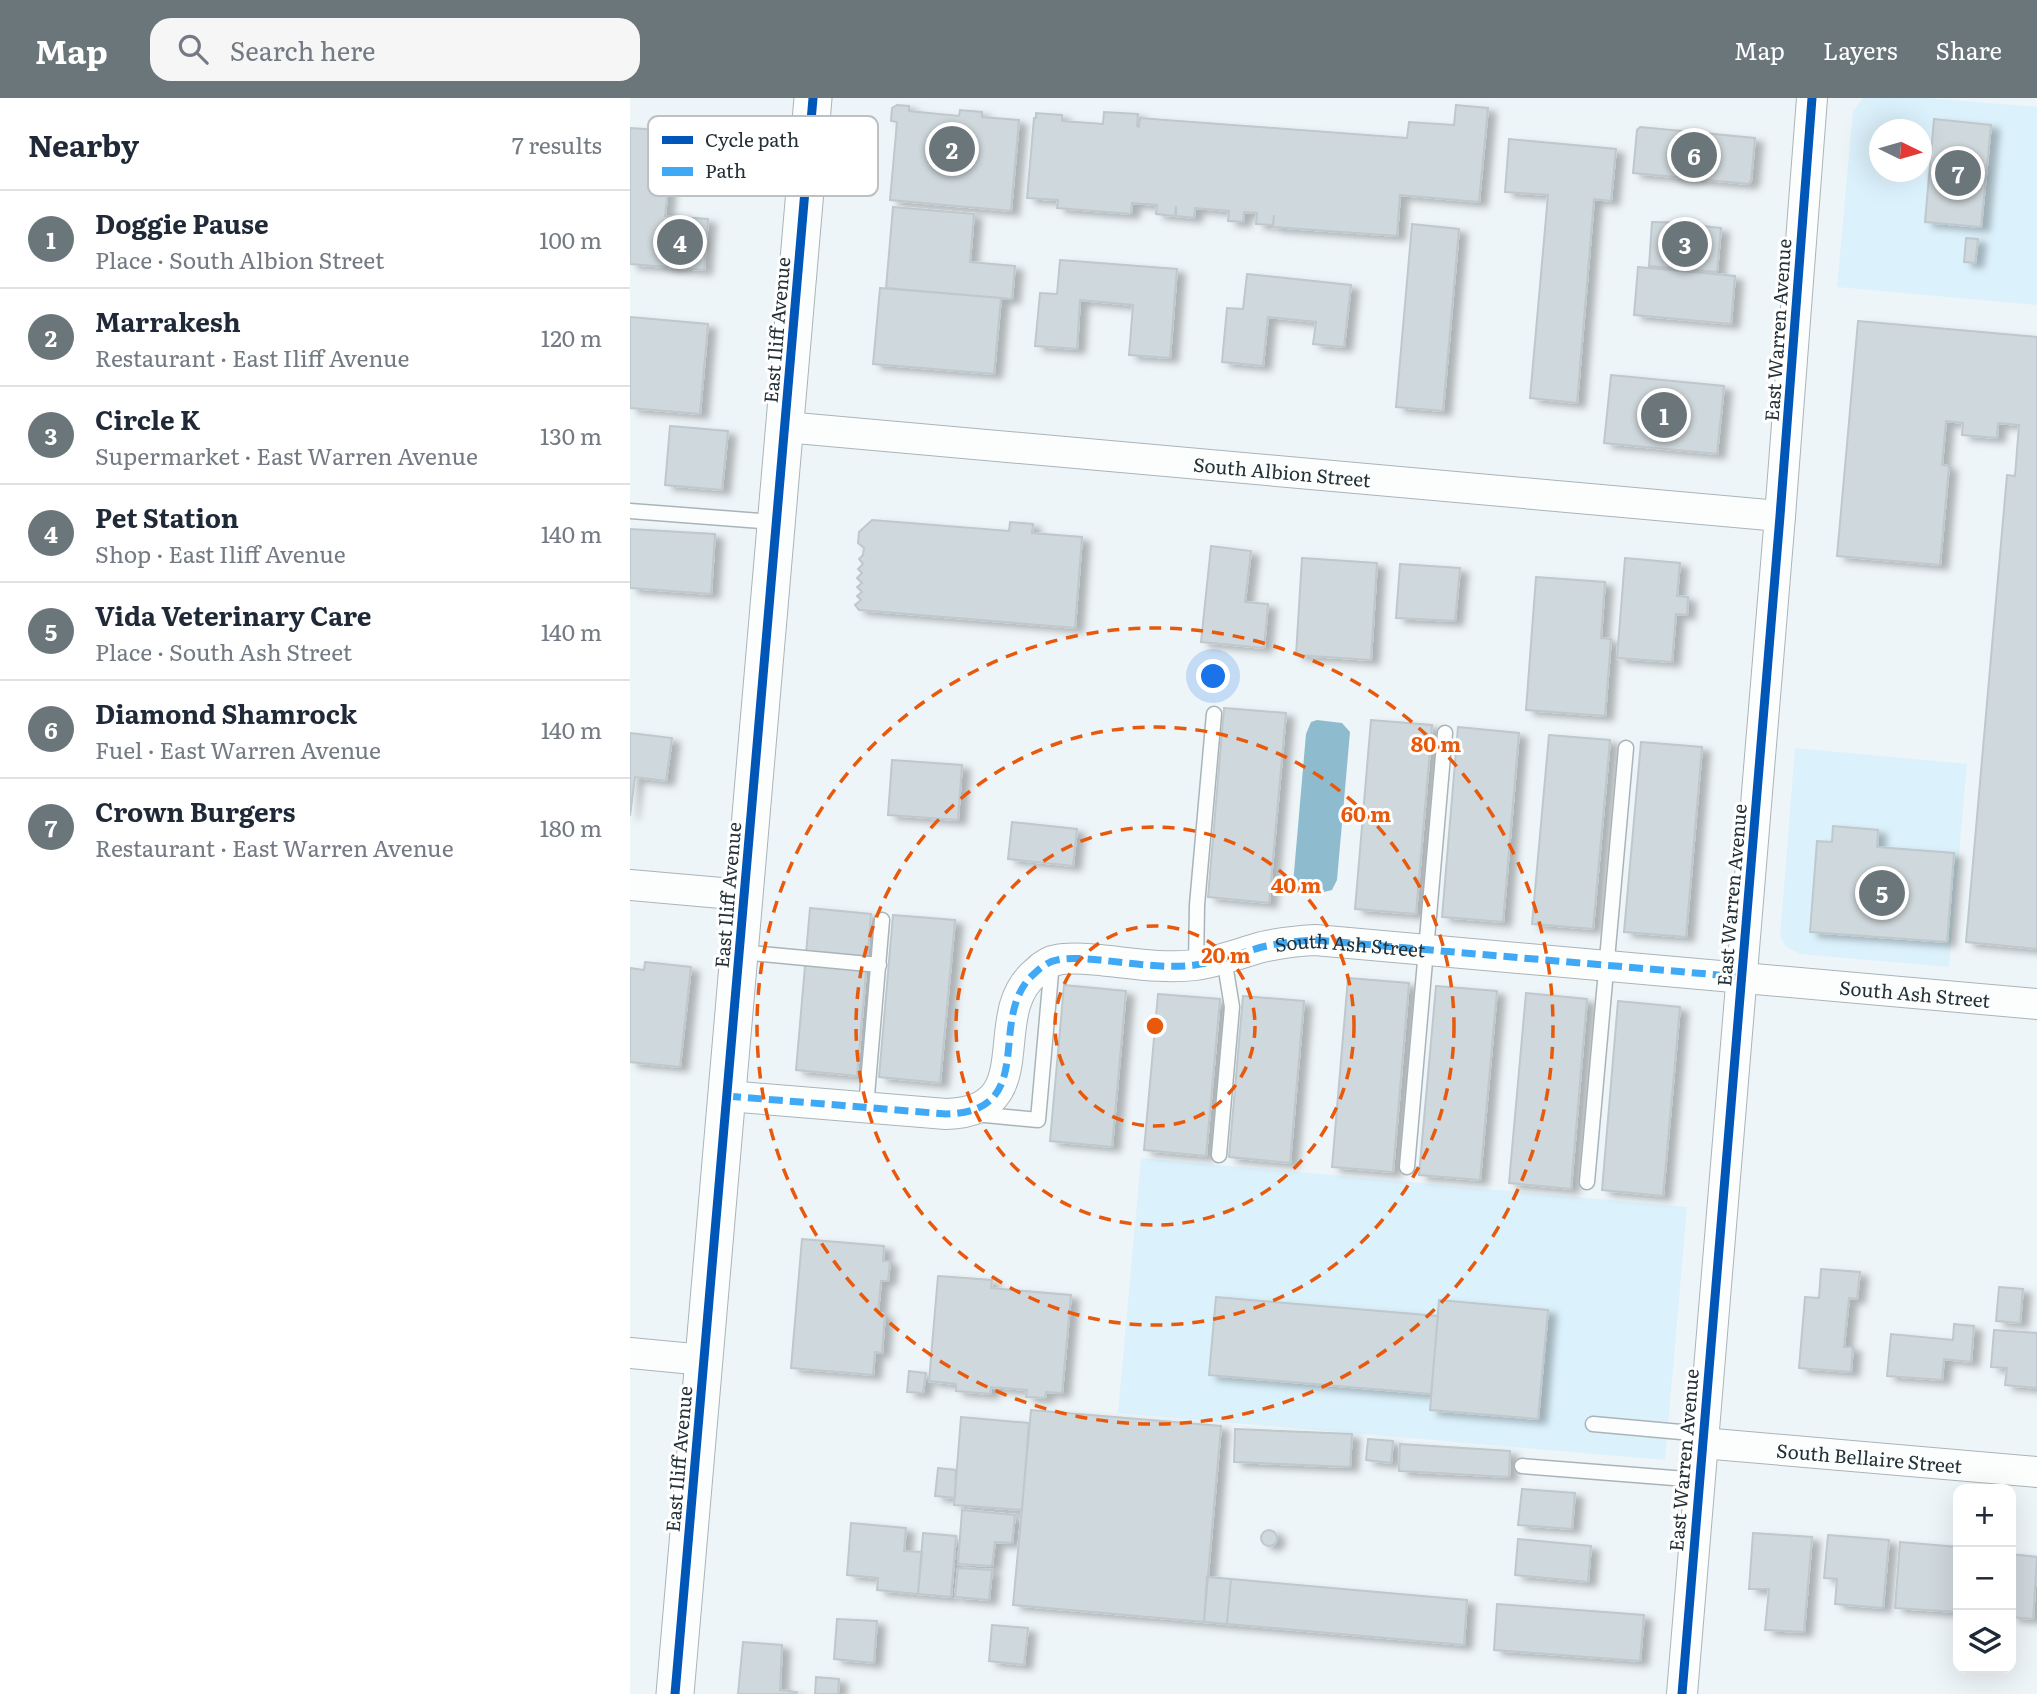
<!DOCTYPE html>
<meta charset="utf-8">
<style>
body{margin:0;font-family:Literata,serif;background:#f6f6f7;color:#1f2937}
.controls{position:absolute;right:21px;bottom:21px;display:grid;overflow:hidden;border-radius:14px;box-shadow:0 7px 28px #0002}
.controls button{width:63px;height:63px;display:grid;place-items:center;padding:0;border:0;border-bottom:2px solid #e0e1e3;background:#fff;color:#1f2937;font:35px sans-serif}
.compass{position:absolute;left:1239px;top:21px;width:63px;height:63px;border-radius:50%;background:#fff;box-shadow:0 7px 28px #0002;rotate:95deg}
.you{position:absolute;left:584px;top:579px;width:24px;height:24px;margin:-18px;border:5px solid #fff;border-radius:50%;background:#1a73e8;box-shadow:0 0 0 10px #1a73e833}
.badge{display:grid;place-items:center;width:46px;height:46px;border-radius:50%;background:#6b767b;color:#fff;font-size:23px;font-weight:700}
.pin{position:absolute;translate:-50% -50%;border:4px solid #fff;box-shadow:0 2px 7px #0006}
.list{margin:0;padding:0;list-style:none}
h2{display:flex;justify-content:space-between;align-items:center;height:91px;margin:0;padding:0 28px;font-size:30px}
h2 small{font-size:23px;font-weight:400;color:#747a83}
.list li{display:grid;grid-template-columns:46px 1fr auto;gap:21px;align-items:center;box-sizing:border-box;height:98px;padding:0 28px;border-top:2px solid #e0e1e3}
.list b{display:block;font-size:26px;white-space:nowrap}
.list p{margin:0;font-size:23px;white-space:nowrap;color:#747a83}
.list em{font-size:23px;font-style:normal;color:#747a83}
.icon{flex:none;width:38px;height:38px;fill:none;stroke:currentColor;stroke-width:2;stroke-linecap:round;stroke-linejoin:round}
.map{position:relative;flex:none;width:1407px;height:1596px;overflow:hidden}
header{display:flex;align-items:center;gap:42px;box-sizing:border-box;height:98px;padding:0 35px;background:#6b767b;color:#fff}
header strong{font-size:33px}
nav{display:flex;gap:38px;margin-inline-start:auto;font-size:24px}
.search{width:490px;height:63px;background:#f6f6f7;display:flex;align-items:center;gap:18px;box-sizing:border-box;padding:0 24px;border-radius:21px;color:#747a83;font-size:26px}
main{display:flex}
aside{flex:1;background:#fff}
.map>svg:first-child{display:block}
.built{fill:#dbf1fb;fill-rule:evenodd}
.water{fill:#8ebbcd}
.building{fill:#cfd8dc;stroke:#bfc8cd;stroke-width:2;filter:url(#shadow)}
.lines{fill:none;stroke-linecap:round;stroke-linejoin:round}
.service-casing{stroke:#aab4b8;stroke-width:17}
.minor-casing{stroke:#aab4b8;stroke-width:32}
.tertiary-casing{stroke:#aab4b8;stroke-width:39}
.service{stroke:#fcfefe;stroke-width:14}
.minor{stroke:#fcfefe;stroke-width:30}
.tertiary{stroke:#fcfefe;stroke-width:37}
.quiet{stroke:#3fa9f5;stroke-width:7;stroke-dasharray:14 7;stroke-linecap:butt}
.cycleway-casing{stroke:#fff;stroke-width:13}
.cycleway{stroke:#0057b8;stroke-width:9}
.ring{fill:none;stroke:#e8590c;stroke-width:3.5;stroke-dasharray:12 9}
.labels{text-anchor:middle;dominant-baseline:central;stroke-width:6;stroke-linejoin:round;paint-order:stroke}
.street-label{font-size:19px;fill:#243137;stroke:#fff}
.key{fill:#fff;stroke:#bdc1c3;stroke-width:2}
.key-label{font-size:19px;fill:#243137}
.centre{fill:#e8590c;stroke:#fff;stroke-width:3.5}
.ring-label{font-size:21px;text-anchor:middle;font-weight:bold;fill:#e8590c;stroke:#fff;stroke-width:6;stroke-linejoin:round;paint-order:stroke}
</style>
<header>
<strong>Map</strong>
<div class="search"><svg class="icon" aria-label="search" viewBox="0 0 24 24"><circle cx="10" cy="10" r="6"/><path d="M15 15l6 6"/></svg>Search here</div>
<nav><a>Map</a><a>Layers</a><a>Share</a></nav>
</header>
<main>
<aside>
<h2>Nearby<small>7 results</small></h2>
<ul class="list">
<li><span class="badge">1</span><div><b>Doggie Pause</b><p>Place · South Albion Street</p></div><em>100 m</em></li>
<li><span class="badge">2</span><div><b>Marrakesh</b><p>Restaurant · East Iliff Avenue</p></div><em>120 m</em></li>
<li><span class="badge">3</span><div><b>Circle K</b><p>Supermarket · East Warren Avenue</p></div><em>130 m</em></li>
<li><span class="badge">4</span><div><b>Pet Station</b><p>Shop · East Iliff Avenue</p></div><em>140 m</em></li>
<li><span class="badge">5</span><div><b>Vida Veterinary Care</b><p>Place · South Ash Street</p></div><em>140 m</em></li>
<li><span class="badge">6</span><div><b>Diamond Shamrock</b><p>Fuel · East Warren Avenue</p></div><em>140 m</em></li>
<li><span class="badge">7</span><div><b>Crown Burgers</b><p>Restaurant · East Warren Avenue</p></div><em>180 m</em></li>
</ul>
</aside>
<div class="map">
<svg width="1407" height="1596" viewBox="0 0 1407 1596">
<defs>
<filter id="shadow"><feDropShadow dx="8" dy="4.5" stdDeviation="3.5" flood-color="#0004"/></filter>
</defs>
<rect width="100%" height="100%" fill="#eef5f8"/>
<path class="built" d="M 1233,0 L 1298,0 L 1407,9 L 1407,207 L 1207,189 L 1223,13 ZM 1250,32 L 1292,32 L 1292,74 L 1250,74 Z
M 1165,650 L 1337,666 L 1319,869 L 1170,856 L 1155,848 L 1150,837 L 1151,827 Z
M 511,1060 L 1057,1109 L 1035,1362 L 488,1315 Z"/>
<path class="water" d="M 687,622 L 712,625 L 720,634 L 707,782 L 702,792 L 678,798 L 667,794 L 663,786 L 676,636 L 681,624 Z"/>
<path class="building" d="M 267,7 L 279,8 L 279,13 L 329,18 L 330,12 L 352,14 L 352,19 L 389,22 L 381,113 L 260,102 L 267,24 L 261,23 L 262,10 Z
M 826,7 L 858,10 L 849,104 L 770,97 L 767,138 L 643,129 L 644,117 L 643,127 L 626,126 L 627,115 L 614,114 L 613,124 L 598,123 L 599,113 L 565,110 L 564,120 L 546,118 L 546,108 L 545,118 L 526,116 L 527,107 L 502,105 L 501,116 L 427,110 L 428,102 L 397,100 L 404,20 L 406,20 L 406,15 L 432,17 L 432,23 L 473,26 L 474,14 L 508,16 L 507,28 L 509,29 L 510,20 L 777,40 L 779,24 L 824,27 Z
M 1304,21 L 1361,27 L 1351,129 L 1295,124 Z
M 1010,29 L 1125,40 L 1121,83 L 1118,86 L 1003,75 L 1007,32 Z
M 0,30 L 44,33 L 35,118 L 78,121 L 74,172 L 0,166 Z
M 879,41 L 986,51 L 981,103 L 964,101 L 947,305 L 900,300 L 918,97 L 875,94 Z
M 263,109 L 344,116 L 340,164 L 385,168 L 382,201 L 256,190 Z
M 1022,124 L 1063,125 L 1063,127 L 1091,130 L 1087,174 L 1019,168 Z
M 782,126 L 829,131 L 813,313 L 766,309 Z
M 1336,140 L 1348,141 L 1345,165 L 1334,164 Z
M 430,162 L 547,171 L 540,260 L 499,257 L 503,207 L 450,202 L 447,251 L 405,248 L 410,195 L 427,196 Z
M 1008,169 L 1105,178 L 1101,226 L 1004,217 Z
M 617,176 L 721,187 L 714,249 L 683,246 L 686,224 L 638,219 L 633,268 L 592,264 L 597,210 L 613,211 Z
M 250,190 L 371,200 L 364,276 L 243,266 Z
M 0,219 L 78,226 L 70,316 L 0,310 Z
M 1228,223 L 1407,239 L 1407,851 L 1336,844 L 1377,377 L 1385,378 L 1389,327 L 1368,325 L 1367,340 L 1332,337 L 1333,325 L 1316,323 L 1312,367 L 1319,368 L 1310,467 L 1207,458 Z
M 981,277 L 1094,288 L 1087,356 L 974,345 Z
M 40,328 L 98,333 L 92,392 L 35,387 Z
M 242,422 L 379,433 L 380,424 L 403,426 L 402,435 L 452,439 L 445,530 L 229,512 L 225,507 L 231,502 L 227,498 L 232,494 L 227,489 L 232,485 L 227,480 L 232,475 L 228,471 L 233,466 L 229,461 L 233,457 L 234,450 L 228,445 L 229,434 Z
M 0,431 L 85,436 L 81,496 L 0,490 Z
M 581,448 L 621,453 L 615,504 L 638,506 L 634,550 L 571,544 Z
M 672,460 L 747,465 L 741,562 L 666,557 Z
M 995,460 L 1050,465 L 1047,498 L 1058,499 L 1057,517 L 1046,516 L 1042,564 L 987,560 Z
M 770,466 L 830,470 L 825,523 L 766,520 Z
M 906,479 L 975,484 L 971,540 L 981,541 L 975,618 L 896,612 Z
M 594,610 L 656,615 L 639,805 L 578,799 Z
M 741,622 L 802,627 L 786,816 L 725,811 Z
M 828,629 L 889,635 L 873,824 L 812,819 Z
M 0,635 L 42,640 L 36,683 L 5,679 L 0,718 Z
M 919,637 L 980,642 L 963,831 L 902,826 Z
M 1011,644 L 1072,649 L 1056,839 L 994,834 Z
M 262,662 L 332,667 L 328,722 L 258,717 Z
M 382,724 L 447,731 L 443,768 L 378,761 Z
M 1203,728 L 1248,732 L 1247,749 L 1324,755 L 1317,844 L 1180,834 L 1187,743 L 1202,744 Z
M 180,810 L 241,816 L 227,978 L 166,972 Z
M 263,817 L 325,822 L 310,985 L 249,979 Z
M 15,864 L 61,869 L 50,969 L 0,964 L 0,870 L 14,872 Z
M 718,880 L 779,885 L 763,1074 L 702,1069 Z
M 434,887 L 496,893 L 482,1049 L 420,1043 Z
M 806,888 L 867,893 L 850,1082 L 789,1077 Z
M 896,895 L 957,901 L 941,1091 L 879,1085 Z
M 528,896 L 590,901 L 576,1058 L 514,1052 Z
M 613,898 L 674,903 L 660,1065 L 599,1059 Z
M 988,903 L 1050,909 L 1033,1098 L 972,1092 Z
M 172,1141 L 254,1148 L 253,1163 L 260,1163 L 258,1183 L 251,1183 L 248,1215 L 255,1216 L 252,1255 L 245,1254 L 243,1277 L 161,1270 Z
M 1191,1171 L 1230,1174 L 1227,1201 L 1219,1200 L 1214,1249 L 1223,1249 L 1221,1274 L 1169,1270 L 1175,1199 L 1189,1200 Z
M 308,1178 L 362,1182 L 361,1190 L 441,1197 L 432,1295 L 416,1294 L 415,1300 L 396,1299 L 397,1292 L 361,1289 L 360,1296 L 326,1293 L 326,1286 L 299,1283 Z
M 1369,1189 L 1393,1191 L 1390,1225 L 1366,1223 Z
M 586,1199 L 808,1218 L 801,1296 L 579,1277 Z
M 809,1202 L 918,1212 L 908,1321 L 800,1312 Z
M 1324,1226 L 1344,1228 L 1341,1264 L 1314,1261 L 1312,1282 L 1257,1278 L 1261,1236 L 1323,1242 Z
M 1364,1232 L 1407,1235 L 1407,1290 L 1375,1287 L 1377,1270 L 1361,1269 Z
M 279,1273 L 296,1275 L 293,1295 L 277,1294 Z
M 401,1312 L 591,1328 L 574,1524 L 383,1507 Z
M 331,1319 L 399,1325 L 392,1412 L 324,1407 Z
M 605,1331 L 722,1336 L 720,1369 L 604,1364 Z
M 738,1341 L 763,1343 L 761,1365 L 736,1362 Z
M 770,1346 L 880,1353 L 879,1379 L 769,1373 Z
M 308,1370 L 326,1372 L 325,1400 L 305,1398 Z
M 892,1391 L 945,1395 L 942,1431 L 888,1427 Z
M 332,1412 L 385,1417 L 382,1445 L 365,1444 L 362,1468 L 328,1466 Z
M 221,1425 L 276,1430 L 274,1453 L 292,1454 L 288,1496 L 247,1492 L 248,1480 L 217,1477 Z
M631 1440a8 8 0 1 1 16 0a8 8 0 1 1-16 0Z
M 293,1435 L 326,1438 L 321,1499 L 288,1496 Z
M 1123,1435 L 1182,1439 L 1174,1534 L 1135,1532 L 1139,1491 L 1119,1491 Z
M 1198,1437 L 1259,1442 L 1253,1510 L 1205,1506 L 1207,1481 L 1194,1480 Z
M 888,1441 L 961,1448 L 958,1484 L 885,1477 Z
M 1270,1444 L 1328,1449 L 1327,1514 L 1265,1510 Z
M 1381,1456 L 1407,1459 L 1403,1521 L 1381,1519 Z
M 328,1470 L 362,1472 L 359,1502 L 325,1499 Z
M 577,1479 L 601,1481 L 597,1526 L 574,1524 Z
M 601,1481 L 837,1502 L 834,1547 L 597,1526 Z
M 867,1506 L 1014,1517 L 1010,1563 L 864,1552 Z
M 207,1521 L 247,1523 L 244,1565 L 204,1561 Z
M 362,1527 L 398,1530 L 394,1567 L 359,1563 Z
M 113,1544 L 152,1547 L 150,1592 L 167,1594 L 166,1596 L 108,1596 Z
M 186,1579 L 209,1581 L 208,1596 L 185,1596 Z"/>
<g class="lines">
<defs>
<path id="service" d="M 0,413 L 145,424
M 111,854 L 249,867
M 566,867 L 567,807 L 584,616
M 236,1009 L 252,822
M 345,1016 L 408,1022 L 422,864
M 589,1057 L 602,909 L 594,860
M 777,1069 L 815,635
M 957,1084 L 996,650
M 963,1326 L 1073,1336
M 892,1368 L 1069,1382"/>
<g id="minor">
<path id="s1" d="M 155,329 L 1150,418"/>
<path d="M 0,787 L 114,797"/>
<path id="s2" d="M 97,998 L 316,1016 C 412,1014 354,918 405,875 C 411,869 419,863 427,862 C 441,859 456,861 470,862 C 501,865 534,871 565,867 C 588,864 610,855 632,849 C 650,845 667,843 685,842 L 1407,906"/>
<path d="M 0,1255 L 74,1262"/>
<path id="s3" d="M 1072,1345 L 1407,1374"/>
<path d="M 1052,1596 L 1150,418 L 1182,0"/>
</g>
<path id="tertiary" d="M 45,1596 L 183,0"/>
</defs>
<use href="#service" class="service-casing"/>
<use href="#minor" class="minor-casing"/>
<use href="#tertiary" class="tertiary-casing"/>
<use href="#service" class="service"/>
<use href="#minor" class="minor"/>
<use href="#tertiary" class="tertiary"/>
<path class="quiet" id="s4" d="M 97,998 L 316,1016 C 412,1014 354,918 405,875 C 411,869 419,863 427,862 C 441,859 456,861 470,862 C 501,865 534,871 565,867 C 588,864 610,855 632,849 C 650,845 667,843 685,842 L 1112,879"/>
<defs>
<path id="cycleway" d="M 45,1596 L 183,0
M 1052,1596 L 1150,418 L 1182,0"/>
</defs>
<use href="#cycleway" class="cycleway-casing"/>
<use href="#cycleway" class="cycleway"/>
</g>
<g class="ring">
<circle cx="525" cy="928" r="100"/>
<circle cx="525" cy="928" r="199"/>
<circle cx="525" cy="928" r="299"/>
<circle cx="525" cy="928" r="398"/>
</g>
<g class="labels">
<g class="street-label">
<text transform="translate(146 232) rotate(-85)">East Iliff Avenue</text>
<text transform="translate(1147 232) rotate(-86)">East Warren Avenue</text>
<text stroke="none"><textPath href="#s1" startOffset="499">South Albion Street</textPath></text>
<text transform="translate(97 797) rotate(-85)">East Iliff Avenue</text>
<text transform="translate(1101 797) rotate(-85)">East Warren Avenue</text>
<text stroke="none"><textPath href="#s4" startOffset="728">South Ash Street</textPath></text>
<text stroke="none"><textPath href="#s2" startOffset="1295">South Ash Street</textPath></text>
<text stroke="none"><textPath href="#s3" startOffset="168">South Bellaire Street</textPath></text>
<text transform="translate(48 1361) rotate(-85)">East Iliff Avenue</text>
<text transform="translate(1053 1362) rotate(-85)">East Warren Avenue</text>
</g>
</g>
<rect x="18" y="18" width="230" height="80" rx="10" class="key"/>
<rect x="32" y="38" width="31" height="8" fill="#0057b8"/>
<rect x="32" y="69" width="31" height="9" fill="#3fa9f5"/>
<g class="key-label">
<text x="75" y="49">Cycle path</text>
<text x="75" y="80">Path</text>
</g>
<circle cx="525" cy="928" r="10" class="centre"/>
<g class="ring-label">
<text x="806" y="654">80 m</text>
<text x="736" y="724">60 m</text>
<text x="666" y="795">40 m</text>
<text x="596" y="865">20 m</text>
</g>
</svg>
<div class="controls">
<button>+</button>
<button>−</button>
<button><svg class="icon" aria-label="layers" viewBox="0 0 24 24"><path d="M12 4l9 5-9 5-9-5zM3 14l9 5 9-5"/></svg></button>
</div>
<svg class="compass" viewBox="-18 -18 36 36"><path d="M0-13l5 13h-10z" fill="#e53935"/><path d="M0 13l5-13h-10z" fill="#747a83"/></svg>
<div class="you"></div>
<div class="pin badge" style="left:1034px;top:317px">1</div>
<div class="pin badge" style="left:322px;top:51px">2</div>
<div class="pin badge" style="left:1055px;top:146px">3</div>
<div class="pin badge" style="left:50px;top:144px">4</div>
<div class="pin badge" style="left:1252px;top:795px">5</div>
<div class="pin badge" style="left:1064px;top:57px">6</div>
<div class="pin badge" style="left:1328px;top:75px">7</div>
</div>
</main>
